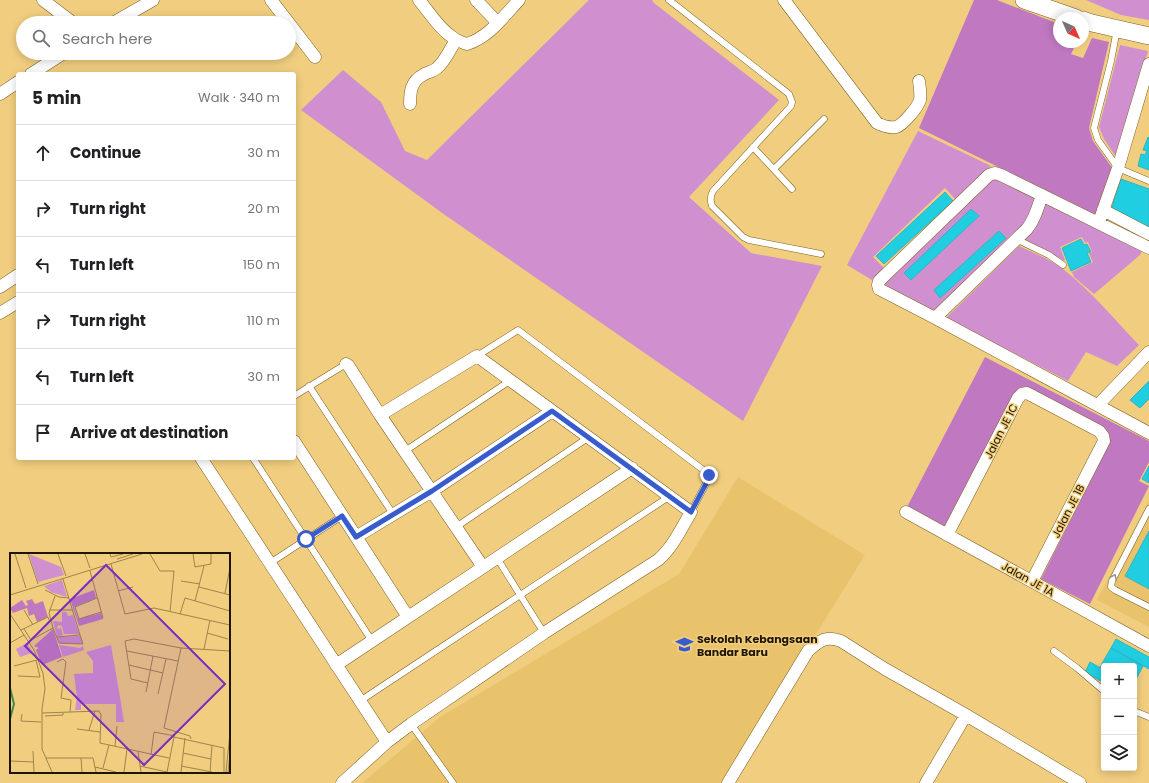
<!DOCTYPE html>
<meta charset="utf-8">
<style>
body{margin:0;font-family:Poppins,sans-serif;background:#f2f2f2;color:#202124}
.controls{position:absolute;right:12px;bottom:12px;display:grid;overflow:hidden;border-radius:4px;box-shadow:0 2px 10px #0003}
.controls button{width:36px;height:36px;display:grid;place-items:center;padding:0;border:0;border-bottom:1px solid #e0e0e0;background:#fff;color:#202124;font:20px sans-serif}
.compass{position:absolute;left:1053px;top:12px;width:36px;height:36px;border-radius:50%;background:#fff;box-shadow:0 2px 10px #0003;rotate:135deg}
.stop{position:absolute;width:12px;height:12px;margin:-9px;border:3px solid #385ccd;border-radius:50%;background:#fff}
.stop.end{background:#385ccd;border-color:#fff;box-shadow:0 1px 4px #0008}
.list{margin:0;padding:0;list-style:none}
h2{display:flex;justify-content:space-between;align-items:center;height:52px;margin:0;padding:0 16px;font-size:17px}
h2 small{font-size:13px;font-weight:400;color:#757577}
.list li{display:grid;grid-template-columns:26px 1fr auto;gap:12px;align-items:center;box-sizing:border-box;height:56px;padding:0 16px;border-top:1px solid #e0e0e0}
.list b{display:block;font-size:15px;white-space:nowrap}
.list em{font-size:13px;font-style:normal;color:#757577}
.icon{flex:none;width:22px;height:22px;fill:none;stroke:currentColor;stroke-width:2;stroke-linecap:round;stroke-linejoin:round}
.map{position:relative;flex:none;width:1149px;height:783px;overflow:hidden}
.search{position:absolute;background:#fff;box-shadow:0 2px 10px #0003;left:16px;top:16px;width:280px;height:44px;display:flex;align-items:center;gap:10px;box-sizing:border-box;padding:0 14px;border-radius:22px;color:#757577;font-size:15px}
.panel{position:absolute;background:#fff;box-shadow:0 2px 10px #0003;left:16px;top:72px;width:280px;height:388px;border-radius:4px}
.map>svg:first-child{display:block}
.built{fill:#e8c36b}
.green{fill:#d08fcf}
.forest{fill:#c079c1}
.building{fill:#1fcee1;stroke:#38b1c0}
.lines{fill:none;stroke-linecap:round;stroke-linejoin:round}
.lane-casing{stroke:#7b6225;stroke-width:7}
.street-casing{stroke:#7b6225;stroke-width:13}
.secondary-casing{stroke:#7b6225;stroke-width:18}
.lane{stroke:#fff;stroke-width:6}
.street{stroke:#fff;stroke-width:12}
.secondary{stroke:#fff;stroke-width:17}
.oneway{stroke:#9a968c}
.route{stroke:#385ccd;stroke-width:5}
.labels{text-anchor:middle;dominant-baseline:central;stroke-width:3;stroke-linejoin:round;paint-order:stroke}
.street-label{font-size:11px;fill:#1f1500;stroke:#f1ce7f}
.poi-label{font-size:11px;font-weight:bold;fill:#1f1500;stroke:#f1ce7f;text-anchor:start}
.inset-river{fill:none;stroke:#3c8d49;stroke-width:2}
.inset-road{fill:none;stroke:#9d844c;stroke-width:1}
.view{fill:#7b2cbf;fill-opacity:0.15;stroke:#7b2cbf;stroke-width:2}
.inset-edge{fill:none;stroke:#1f1500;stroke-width:2}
</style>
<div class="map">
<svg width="1149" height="783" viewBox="0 0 1149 783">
<rect width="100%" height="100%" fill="#f1ce7f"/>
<path class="built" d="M 738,477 L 865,555 L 724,783 L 362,783 L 440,717 L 679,574 Z
M 1149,500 L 1149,627 L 1097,600 Z"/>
<path class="green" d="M 589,0 L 652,0 L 654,3 L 779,100 L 689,197 L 751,253 L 822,266 L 743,421 L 445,215 L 301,110 L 343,70 L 381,102 L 405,151 L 427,160 Z
M 1086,0 L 1149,0 L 1149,20 L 1121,15 Z
M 1120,45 L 1148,51 L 1116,157 L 1104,139 L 1099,127 Z
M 918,131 L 991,166 L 956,200 L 945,188 L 873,257 L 884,268 L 872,280 L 847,265 Z
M 995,176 L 1038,197 L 1029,222 L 934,315 L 882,288 L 882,281 Z
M 1043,198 L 1144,247 L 1140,255 L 1094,294 L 1074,277 L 1072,272 L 1093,262 L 1089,254 L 1092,252 L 1088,242 L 1085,243 L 1082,237 L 1060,247 L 1065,260 L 1064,261 L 1051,253 L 1021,239 Z
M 1019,246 C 1034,253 1050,259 1063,269 C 1091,291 1114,319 1139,345 L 1117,366 L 1086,352 L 1068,381 L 946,318 Z"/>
<path class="forest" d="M 974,0 L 997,0 L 1059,24 L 1059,42 L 1077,42 L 1071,54 L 1083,58 L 1092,38 L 1109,42 L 1089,128 L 1093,141 L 1113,169 L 1096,215 L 919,128 Z
M 985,357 L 1149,441 L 1149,462 L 1139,481 L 1149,486 L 1090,604 L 1041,579 L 1110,442 L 1109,434 L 1104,427 L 1024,387 L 1017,390 L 944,528 L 907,507 Z"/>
<path class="building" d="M 1148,137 L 1149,138 L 1149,170 L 1138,166 L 1141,154 L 1145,155 L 1147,151 L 1143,150 Z
M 1121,179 L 1149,189 L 1149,227 L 1111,210 Z
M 945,192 L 953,201 L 884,264 L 876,256 Z
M 971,209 L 979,216 L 911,280 L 904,273 Z
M 999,231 L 1006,238 L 940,298 L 934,290 Z
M 1081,239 L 1084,245 L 1087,244 L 1091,252 L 1087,253 L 1091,262 L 1071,271 L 1062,248 Z
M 1149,381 L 1149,399 L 1140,408 L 1130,400 Z
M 1149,466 L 1149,483 L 1142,479 Z
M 1149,531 L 1149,589 L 1125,576 Z
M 1116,639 L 1149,657 L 1149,669 L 1111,648 Z
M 1111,648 L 1143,666 L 1134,683 L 1134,666 L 1104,666 L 1104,670 L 1100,667 Z
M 1090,662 L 1104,670 L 1104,683 L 1085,672 Z"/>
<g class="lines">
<defs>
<path id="lane" d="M 669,0 L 789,94 L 792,102 L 791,106 L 713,191 C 710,196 710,200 712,206 L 743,237 L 749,240 L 821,254
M 1117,29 L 1111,61 L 1094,128 L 1098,140 L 1118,168 L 1149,181
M 753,147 L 792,189
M 774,169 L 824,119
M 1016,239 L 1049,255 L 1063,265
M 477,356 L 518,330 L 706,472 L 709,475 L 709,478 L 691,512
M 309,386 L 393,514
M 294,396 L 346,364
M 405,451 L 511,380
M 253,458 L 372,641
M 1149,509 L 1112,581 L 1111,587 L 1115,590 L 1149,607
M 456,527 L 589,437
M 497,558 L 544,633
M 270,563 L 342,516
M 1054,651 L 1077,668 L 1104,691
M 360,701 L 670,496
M 1134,711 L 1149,717
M 411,724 L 453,783"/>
<path id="street" d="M 43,0 L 73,23
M 271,0 L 315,57
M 419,0 C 430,13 440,30 455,39 C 459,41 463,43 467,44 C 489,37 503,17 519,0
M 476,0 L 498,23
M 784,0 L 877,123 C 883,126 890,128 896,127 C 903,125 918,107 920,100 C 921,94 920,88 919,81
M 113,23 L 153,0
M 31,74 L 64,53
M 0,94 L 18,82
M 410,104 C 410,92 411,81 423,75 C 427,72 433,72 437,68 C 445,62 450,49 456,40
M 1042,195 C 1038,207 1035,219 1027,229 L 935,318 L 879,289 L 878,285 L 879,281 L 989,175 L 995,173 L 1001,175 L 1149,248
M 1103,210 L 1149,234
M 1099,222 L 1118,168 L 1149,64
M 0,287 L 18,275
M 0,313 L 18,302
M 935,318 L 1149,433
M 346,364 L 348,365 L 380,415 L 483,567
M 1098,405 L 1149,352
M 294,441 L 408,617
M 201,458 L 387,742
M 906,512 L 1149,646
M 947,535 L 1018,398 L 1022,394 L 1027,393 L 1099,431 L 1103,436 L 1104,441 L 1032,581
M 356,537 L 432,491 L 552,411
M 336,665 L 632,468
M 342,783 L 387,742 L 411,724 L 544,633 L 658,560 C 673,547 681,529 691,512 L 477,356 L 380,415
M 728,783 L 808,651 C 819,641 826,635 841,641 L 885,669 L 966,715 L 1080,783
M 926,783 L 966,715"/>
<path id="secondary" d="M 1024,0 L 1076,18
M 1083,20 L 1092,23 L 1149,36"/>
</defs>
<use href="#lane" class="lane-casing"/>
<use href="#street" class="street-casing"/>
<use href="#secondary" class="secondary-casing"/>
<use href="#lane" class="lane"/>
<use href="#street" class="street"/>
<use href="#secondary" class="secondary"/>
</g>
<defs><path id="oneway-chevron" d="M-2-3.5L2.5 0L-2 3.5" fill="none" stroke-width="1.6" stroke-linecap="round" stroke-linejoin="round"/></defs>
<use class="oneway" href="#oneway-chevron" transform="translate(1114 577) rotate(-66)"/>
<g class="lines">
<path class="route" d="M 306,539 L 342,516 L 356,537 L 432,491 L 552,411 L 691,512 L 709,478 L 709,475"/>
</g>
<defs>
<symbol id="school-bare" viewBox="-9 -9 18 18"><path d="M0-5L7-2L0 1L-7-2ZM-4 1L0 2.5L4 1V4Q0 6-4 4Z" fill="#385ccd" stroke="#f1ce7f" stroke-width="2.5" paint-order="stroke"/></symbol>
</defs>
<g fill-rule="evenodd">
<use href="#school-bare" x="672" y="632" width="25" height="25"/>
</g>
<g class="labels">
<g class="street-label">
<text transform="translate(1001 431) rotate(-63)">Jalan JE 1C</text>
<text transform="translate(1068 511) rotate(-63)">Jalan JE 1B</text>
<text transform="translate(1028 579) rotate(29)">Jalan JE 1A</text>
</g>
<g class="poi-label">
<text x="697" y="639">Sekolah Kebangsaan<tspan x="697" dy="13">Bandar Baru</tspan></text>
</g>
</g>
<g transform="translate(10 553)">
<rect width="220" height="220" fill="#f1ce7f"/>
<path d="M 19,1 L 51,14 L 54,22 L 28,29 ZM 52,27 L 57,44 L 41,39 L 34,33 ZM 52,59 L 56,59 L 58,63 L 63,62 L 69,81 L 54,81 L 52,73 L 48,72 L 47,76 L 51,75 L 53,82 L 47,84 L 43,68 L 52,69 ZM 70,83 L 73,91 L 50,91 L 47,84 ZM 17,90 L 22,100 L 10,104 L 6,96 ZM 49,92 L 70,95 L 73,93 L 74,97 L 53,104 ZM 101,92 L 110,144 L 114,169 L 106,169 L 106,151 L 71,151 L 71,157 L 65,157 L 67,144 L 64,121 L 83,120 L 83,108 L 76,99 Z" fill="#d08fcf"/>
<path d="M 84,37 L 86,45 L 64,54 L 68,66 L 91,60 L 93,66 L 69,73 L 60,46 ZM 22,46 L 25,51 L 33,48 L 38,64 L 27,69 L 24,61 L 19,63 L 17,55 L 3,60 L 0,55 L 12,47 L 16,53 L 18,52 L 16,48 ZM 43,76 L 52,104 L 32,112 L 26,97 L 29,95 L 24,93 Z" fill="#c079c1"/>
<path class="inset-river" d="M 0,135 L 4,151 L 0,166"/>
<path class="inset-road" d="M 5,1 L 16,35M 18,1 L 28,31M 48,1 L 56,23M 75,1 L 80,15M 100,1 L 101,4 L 113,1M 140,1 L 150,18 L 164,18 L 160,59M 183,1 L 185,14 L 201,11 L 201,1M 107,6 L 123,1M 101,11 L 115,61 L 144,55 L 220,72M 80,18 L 93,65M 53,26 L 70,82M 171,28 L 190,31M 189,34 L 220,42M 35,37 L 49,44 L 59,45M 108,38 L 123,34M 215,40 L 220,15M 0,42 L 132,1M 45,43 L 39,60 L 43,75 L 49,90 L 73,91 L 70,82 L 47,84M 87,45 L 65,54 L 69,66 L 91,59M 185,48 L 194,13M 220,51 L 220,71M 14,57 L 23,72M 39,57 L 62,57M 0,61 L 24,97 L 33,120 L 35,136 L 32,156 L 32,196 L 42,219M 170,61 L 175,45 L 220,58M 14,76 L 21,87 L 43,75M 11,77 L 38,64 L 39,67M 197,80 L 218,86M 0,90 L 14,82M 171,95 L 154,175 L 180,183 L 181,186M 194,96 L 200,67M 117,98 L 168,108M 47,109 L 53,106 L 56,109 L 51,145 L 61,147 L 60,159M 119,112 L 153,120M 4,113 L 27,107M 8,123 L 30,124 L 26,107M 138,130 L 121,126 L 115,88 L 124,86 L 171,95 L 220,98M 136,139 L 143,103M 148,141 L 156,106M 32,160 L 89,158 L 91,162 L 90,190 L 159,205M 12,161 L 11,168 L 31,169M 35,163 L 53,162 L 53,160M 67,176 L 90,179M 79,177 L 85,158M 105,193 L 107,173M 23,198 L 24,219M 128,199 L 131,219M 173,200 L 201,206M 141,202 L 144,179 L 165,183M 36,205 L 83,205 L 86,219M 71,205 L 72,219M 0,208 L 24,209M 130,213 L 157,219M 171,213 L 202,219M 85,214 L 106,219M 93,215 L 99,192M 114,219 L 117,196M 157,219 L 164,184 L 214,195 L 214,219M 171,219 L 175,185M 200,219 L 202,192M 216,219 L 220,180M 218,219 L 220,201"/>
<path class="view" d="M 96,12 L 215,131 L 134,212 L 15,93 Z"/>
<rect width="220" height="220" class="inset-edge"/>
</g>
</svg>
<div class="controls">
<button>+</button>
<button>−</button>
<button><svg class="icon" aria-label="layers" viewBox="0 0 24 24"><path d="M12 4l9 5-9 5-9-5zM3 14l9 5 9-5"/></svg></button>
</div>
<svg class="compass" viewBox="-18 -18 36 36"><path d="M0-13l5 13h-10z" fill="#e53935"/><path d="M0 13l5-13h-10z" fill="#757577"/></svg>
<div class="stop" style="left:306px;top:539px"></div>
<div class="stop end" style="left:709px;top:475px"></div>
<div class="search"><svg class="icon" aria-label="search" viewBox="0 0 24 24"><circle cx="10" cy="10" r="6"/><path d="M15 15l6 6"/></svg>Search here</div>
<section class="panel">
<h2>5 min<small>Walk · 340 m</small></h2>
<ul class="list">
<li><svg class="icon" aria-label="ahead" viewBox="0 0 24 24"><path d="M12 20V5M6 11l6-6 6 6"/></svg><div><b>Continue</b></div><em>30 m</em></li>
<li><svg class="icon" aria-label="right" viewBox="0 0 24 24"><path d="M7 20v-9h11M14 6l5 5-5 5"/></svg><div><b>Turn right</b></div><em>20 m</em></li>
<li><svg class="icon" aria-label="left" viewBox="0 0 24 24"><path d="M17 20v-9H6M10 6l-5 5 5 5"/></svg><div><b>Turn left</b></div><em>150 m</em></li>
<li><svg class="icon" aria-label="right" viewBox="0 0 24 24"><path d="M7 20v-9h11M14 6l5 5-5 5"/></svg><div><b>Turn right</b></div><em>110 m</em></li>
<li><svg class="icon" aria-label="left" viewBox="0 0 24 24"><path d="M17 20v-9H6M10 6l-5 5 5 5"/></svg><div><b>Turn left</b></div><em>30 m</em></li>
<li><svg class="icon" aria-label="arrive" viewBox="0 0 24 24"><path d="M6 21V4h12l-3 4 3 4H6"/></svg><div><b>Arrive at destination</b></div></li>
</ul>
</section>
</div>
